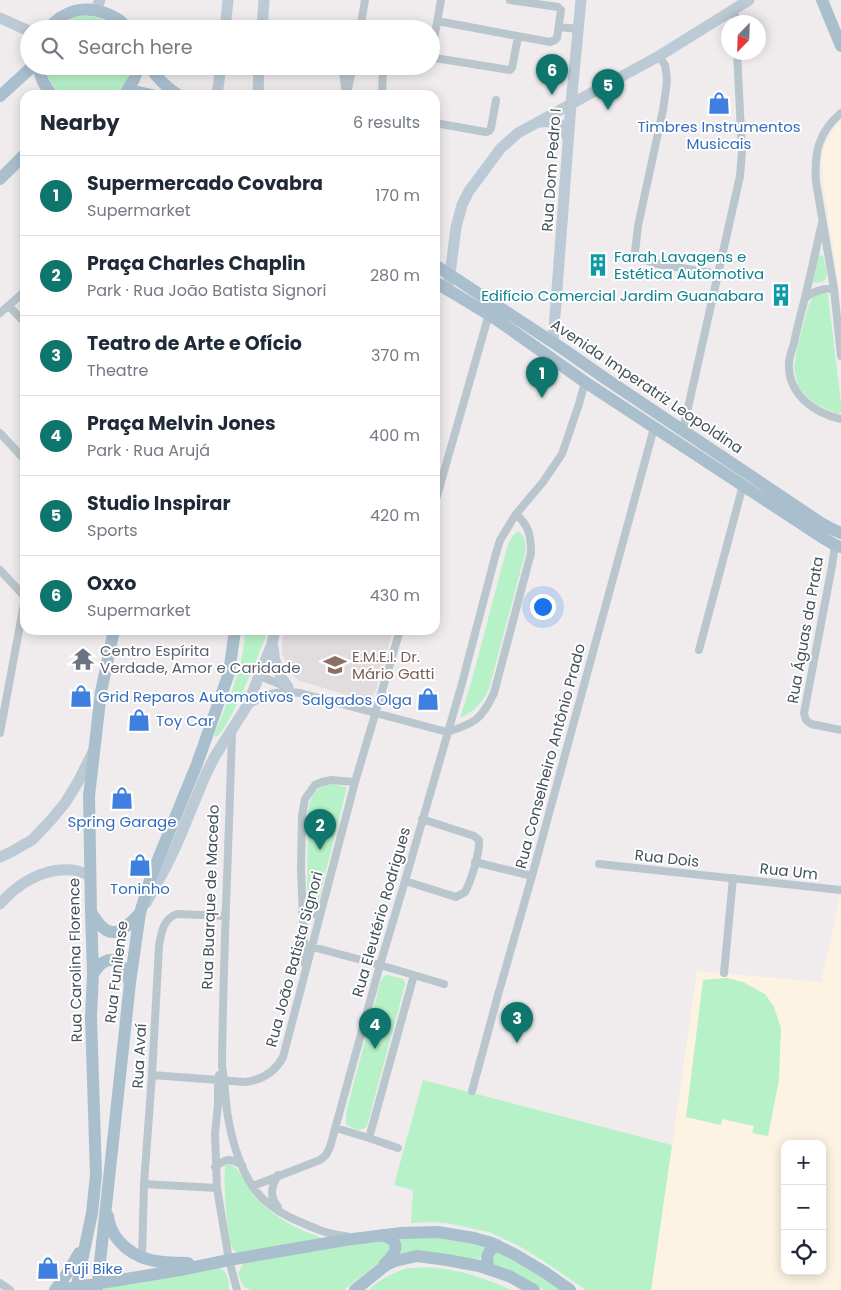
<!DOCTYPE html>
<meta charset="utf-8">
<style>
body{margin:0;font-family:Poppins,sans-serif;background:#f2f2f3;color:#1f2937}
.controls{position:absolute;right:15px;bottom:15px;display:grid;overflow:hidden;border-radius:10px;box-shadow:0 2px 12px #0003}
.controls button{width:45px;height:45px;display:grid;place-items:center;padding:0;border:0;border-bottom:1px solid #e0e1e3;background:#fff;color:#1f2937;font:25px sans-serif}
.compass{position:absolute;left:721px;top:15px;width:45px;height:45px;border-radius:50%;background:#fff;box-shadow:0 2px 12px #0003;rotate:203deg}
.you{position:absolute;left:542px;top:606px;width:18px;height:18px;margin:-12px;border:4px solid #fff;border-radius:50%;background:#1a73e8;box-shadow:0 0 0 8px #1a73e833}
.badge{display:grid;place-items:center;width:32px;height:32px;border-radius:50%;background:#0f766e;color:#fff;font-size:16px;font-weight:700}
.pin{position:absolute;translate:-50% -41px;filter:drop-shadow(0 1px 2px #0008)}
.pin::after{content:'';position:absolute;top:26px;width:18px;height:15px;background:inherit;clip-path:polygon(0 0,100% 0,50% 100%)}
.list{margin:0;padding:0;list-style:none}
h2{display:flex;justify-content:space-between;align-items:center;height:65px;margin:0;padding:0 20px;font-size:21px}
h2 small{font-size:16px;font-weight:400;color:#747a83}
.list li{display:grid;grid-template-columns:32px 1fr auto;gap:15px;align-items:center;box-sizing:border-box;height:80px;padding:0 20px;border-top:1px solid #e0e1e3}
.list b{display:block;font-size:19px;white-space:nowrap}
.list p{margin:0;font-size:16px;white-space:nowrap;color:#747a83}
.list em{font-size:16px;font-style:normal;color:#747a83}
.icon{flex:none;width:28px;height:28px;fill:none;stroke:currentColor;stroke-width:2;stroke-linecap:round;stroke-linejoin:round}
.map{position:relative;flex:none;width:841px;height:1290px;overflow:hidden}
.search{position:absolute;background:#fff;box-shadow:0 2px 12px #0003;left:20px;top:20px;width:420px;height:55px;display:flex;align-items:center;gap:12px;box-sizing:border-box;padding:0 18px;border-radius:28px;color:#747a83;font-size:19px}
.panel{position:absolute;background:#fff;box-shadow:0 2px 12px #0003;left:20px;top:90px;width:420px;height:545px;border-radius:15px}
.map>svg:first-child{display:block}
.commercial{fill:#fdf3e3;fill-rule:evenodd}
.education{fill:#e1dddf}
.green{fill:#b7f1c8}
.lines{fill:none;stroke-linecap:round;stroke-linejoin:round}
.street{stroke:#bac6cd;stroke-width:8}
.secondary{stroke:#bccad5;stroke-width:11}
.primary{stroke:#aabfce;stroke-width:12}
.labels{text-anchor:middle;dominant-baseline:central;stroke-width:4;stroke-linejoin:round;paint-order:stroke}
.shop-label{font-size:15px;fill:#366cbe;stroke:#fff}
.street-label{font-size:15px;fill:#44525b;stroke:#fff}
.culture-label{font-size:15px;fill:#0d838f;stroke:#fff;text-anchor:start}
.worship-label{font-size:15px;fill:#5b616d;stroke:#fff;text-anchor:start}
.education-label{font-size:15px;fill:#785e54;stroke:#fff;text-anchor:start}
</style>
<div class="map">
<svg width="841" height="1290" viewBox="0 0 841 1290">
<rect width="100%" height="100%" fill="#f0eced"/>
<path class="commercial" d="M 841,122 L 841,302 L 836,266 L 824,189 L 822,163 L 823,151 L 826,142 L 837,124 Z
M 840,897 L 841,897 L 841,1290 L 651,1290 L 697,971 L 821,982 ZM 785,1144 L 822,1144 L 822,1271 L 785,1271 Z"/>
<path class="education" d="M 285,630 L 393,630 L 377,688 L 372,697 L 367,699 L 350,696 L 300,681 L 292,675 L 282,653 L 282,643 Z"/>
<path class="green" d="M 79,16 C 97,16 105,18 120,29 L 57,29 L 66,21 Z
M 45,66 L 131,66 L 126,83 L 113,95 L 63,95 C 54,88 46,78 45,66 Z
M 819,255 L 823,256 L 827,273 L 826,279 L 822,282 L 815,283 L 812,280 L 816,259 Z
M 824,291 L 828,295 L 841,403 L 841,412 L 838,414 L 819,406 L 805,395 L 798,386 L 794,368 L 797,348 L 809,304 L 813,297 Z
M 518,531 C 526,537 526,545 525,554 L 489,689 C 482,703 475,711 460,718 L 471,683 L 508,544 L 512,537 Z
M 245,630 L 268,630 L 265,638 C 258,656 229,730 216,737 L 214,735 C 228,701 244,667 245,630 Z
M 332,784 L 347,787 L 319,899 L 317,906 L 312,908 L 309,906 L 307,900 L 308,811 C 311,796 315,786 332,784 Z
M 388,975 L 403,979 L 405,981 L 405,985 L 367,1126 C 360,1133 353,1129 346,1124 L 346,1113 L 381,980 L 384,976 Z
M 727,978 L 743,982 L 765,994 L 774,1007 L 781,1028 L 779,1080 L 768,1136 L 752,1133 L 754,1126 L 722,1119 L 721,1125 L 686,1117 L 703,980 Z
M 423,1080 L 672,1145 L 651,1290 L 586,1290 L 542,1260 L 519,1246 L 489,1232 L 446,1223 L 431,1222 L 411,1223 L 413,1190 L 394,1185 Z
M 228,1164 C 243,1168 248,1191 259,1201 C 279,1221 304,1233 330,1240 L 238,1253 L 234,1250 L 230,1244 C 227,1218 223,1192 225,1166 Z
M 399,1238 L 437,1238 L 483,1246 L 486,1248 L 485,1253 L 479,1259 L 401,1254 L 402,1246 Z
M 378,1240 L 384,1240 L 392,1248 L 382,1260 L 344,1290 L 251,1290 L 244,1287 L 238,1274 L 243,1264 L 246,1262 Z
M 497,1251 L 563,1290 L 544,1290 L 536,1285 L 491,1264 L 491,1257 Z
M 217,1268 C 228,1269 229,1281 229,1290 L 104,1290 L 105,1287 Z
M 407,1268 C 417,1268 426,1267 435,1268 C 461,1270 488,1279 511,1290 L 369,1290 C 381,1278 392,1274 407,1268 Z"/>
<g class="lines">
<path class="street" d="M 441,0 L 432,51 L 435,58 L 510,70 L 512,68 L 518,37
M 733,10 L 735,16 L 736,22
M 437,21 L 550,42 L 555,40 L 557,38 L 561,10 L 558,7 L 510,0
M 559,27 L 578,29
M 360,29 L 365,0
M 659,56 L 665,65 L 666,71 L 667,80 L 666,89 L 663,110 L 638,226 L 635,252 L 636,256 L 639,258 L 657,264 L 718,274
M 337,66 L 343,72 L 346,95
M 347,93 L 353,66
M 382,95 L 383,66
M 841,113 C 818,132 814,154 816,182 L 834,289 L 841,356
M 435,123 L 486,132 L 489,131 L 491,128 L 496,100
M 834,289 C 822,288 815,291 805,298 C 801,313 797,328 794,343 C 792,349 790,356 789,362 C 787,393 813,413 841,419
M 805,298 L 822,223
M 9,306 L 25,323
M 0,313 L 25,291
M 683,430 L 740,176 L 742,151 L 737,52
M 0,433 L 25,460
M 435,503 L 489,314
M 835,545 L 832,566 L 804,713 L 806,720 L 811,724 L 841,730
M 0,570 L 25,597
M 699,650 L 743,485
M 260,676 L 287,687
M 247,706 C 267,693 276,690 300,693 L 447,732 C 474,724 482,719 494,693 L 531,553 C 531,535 529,526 516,514
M 232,731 C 229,843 223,954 222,1066 C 225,1082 225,1096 227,1111 C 231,1139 242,1179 263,1199 C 273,1208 286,1216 298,1221 C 314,1228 329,1235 346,1236
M 0,733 L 25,598
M 475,862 L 532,876
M 599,864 L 841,890
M 405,881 L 456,897 L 465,892 C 471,881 480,853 479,840 L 474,836 L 422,819
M 302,913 L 320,915
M 309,946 L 380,965 L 444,984
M 305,964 L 301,870 L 302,816 L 305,799 L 315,785 L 322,782 L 331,780 L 355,782
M 724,973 L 733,878
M 152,1075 L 245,1082 C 262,1080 275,1072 283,1057 L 355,782 L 400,630
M 219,1075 L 218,1079 L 218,1104 L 215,1134 L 217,1188 L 229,1260 L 237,1290
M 472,1091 L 498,995 L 532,876 L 654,428
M 336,1128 L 369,1138 L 398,1148
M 369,1138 L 414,975
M 215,1167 C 226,1158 230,1158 242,1165
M 278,1175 C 271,1187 269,1196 278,1207
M 144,1184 L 217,1188
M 253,1186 L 320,1160 L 326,1155 L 330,1147 L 380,965 L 405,881 L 461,687 L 495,557 L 500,540 L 516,514 L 543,482 L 562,454 L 579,404 L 585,382
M 142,1257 L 144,1184 L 152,1075 L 159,946 C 161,934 163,918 177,914 L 226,916
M 0,1283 L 10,1290"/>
<path class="secondary" d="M 96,9 L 100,0
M 0,18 L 29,31
M 225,29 L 228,0
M 262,29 L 264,0
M 217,95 L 221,66
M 258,95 L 259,66
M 541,122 C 559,121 562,122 568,139
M 447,290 L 450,275 L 456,227 L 462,205 L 469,191 L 501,148 L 518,133 L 659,56 L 749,0
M 553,342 L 571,104 L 581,0
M 273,647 C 274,662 278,675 288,687
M 0,857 L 11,852 L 32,840 L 51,820 L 65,803 L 78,782 L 93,752
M 146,903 L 168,863 L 177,844 L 206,774 L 215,756 L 247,706 L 272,644 L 275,630
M 0,904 C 17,884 44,867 72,870 C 78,870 84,873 90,876"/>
<path class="primary" d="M 822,0 L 841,46
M 48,29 C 63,11 83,5 105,13 C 114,16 122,21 128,29
M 38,66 C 41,78 44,86 52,95
M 149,66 C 157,78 166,87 178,95
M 170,66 C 179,69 191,70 199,66
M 124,95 C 130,86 137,77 138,66
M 127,95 L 138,92 L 152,95
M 0,96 L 33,66
M 0,179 L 25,154
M 435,265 L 563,349 L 606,379 L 821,523 L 830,528 L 841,533
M 435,282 L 493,317 L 585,382 L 820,536 L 835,545 L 841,547
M 91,912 C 108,942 120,935 140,913
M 93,974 C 95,971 98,967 101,964 C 116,951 126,972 130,983
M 108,1216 C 109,1225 113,1234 119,1241 C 137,1262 161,1263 188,1263
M 383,1235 C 403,1243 396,1253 384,1265
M 490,1270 C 485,1258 486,1252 497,1245
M 55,1290 C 64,1279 72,1266 79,1253
M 59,1290 L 180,1270 L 229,1260 L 345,1240 L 401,1233 L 438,1232 L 474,1238 L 492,1243 L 514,1254 L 546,1273 L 570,1290
M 76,1290 L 92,1213 L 96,1175 L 91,1017 L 93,974 L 91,912 L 89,796 L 101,692 L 114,630
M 97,1290 L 130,983 L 140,913 L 152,874 L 197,764 L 229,673 L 235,630
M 355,1290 L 386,1265 L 395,1261 L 417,1256 L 447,1260 L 479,1266 L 509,1276 L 534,1290"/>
</g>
<defs>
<symbol id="shop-bare" viewBox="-9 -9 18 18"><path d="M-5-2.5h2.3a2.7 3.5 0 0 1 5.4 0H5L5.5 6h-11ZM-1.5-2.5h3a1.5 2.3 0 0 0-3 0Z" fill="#3f7fe0" stroke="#fff" stroke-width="2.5" paint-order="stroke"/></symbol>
<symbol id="building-bare" viewBox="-9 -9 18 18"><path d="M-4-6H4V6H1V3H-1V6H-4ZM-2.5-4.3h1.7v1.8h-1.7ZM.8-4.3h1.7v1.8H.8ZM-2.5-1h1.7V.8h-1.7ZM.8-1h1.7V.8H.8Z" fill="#0f9aa8" stroke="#fff" stroke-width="2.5" paint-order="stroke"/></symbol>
<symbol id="temple-bare" viewBox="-9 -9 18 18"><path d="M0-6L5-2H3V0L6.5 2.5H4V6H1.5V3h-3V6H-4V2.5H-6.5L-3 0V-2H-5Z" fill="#6b7280" stroke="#fff" stroke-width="2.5" paint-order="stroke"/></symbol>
<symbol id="school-bare" viewBox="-9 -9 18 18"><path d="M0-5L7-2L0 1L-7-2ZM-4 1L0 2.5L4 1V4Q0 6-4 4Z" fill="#8d6e63" stroke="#fff" stroke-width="2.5" paint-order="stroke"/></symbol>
</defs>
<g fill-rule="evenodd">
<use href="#shop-bare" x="703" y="87" width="32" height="32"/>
<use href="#building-bare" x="582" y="249" width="32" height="32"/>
<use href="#building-bare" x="765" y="279" width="32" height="32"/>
<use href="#temple-bare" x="67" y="643" width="32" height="32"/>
<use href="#school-bare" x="319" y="649" width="32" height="32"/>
<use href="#shop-bare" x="65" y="680" width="32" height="32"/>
<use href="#shop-bare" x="412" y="683" width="32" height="32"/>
<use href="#shop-bare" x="123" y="704" width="32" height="32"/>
<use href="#shop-bare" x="106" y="782" width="32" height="32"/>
<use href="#shop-bare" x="124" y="849" width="32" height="32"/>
<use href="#shop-bare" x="32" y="1252" width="32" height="32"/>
</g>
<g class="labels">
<g class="shop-label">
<text x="719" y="126">Timbres Instrumentos<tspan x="719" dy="17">Musicais</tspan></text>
<text x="98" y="696" text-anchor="start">Grid Reparos Automotivos</text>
<text x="412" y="699" text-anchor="end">Salgados Olga</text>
<text x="156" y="720" text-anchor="start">Toy Car</text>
<text x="122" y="821">Spring Garage</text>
<text x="140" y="888">Toninho</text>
<text x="64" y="1268" text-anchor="start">Fuji Bike</text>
</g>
<g class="street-label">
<text transform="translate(551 170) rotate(-86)">Rua Dom Pedro I</text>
<text transform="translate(647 386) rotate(34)">Avenida Imperatriz Leopoldina</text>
<text transform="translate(805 630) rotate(-80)">Rua Águas da Prata</text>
<text transform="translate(550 756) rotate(-75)">Rua Conselheiro Antônio Prado</text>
<text transform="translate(667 858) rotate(6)">Rua Dois</text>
<text transform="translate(789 871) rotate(6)">Rua Um</text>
<text transform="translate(210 897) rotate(-88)">Rua Buarque de Macedo</text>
<text transform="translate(381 912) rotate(-74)">Rua Eleutério Rodrigues</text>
<text transform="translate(294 959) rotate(-75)">Rua João Batista Signori</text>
<text transform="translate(75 960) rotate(-91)">Rua Carolina Florence</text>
<text transform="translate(116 972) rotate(-83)">Rua Funilense</text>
<text transform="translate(139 1056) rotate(-87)">Rua Avaí</text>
</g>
<g class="culture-label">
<text x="614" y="256">Farah Lavagens e<tspan x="614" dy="17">Estética Automotiva</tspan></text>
<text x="764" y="295" text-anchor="end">Edifício Comercial Jardim Guanabara</text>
</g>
<g class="worship-label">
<text x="100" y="650">Centro Espírita<tspan x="100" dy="17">Verdade, Amor e Caridade</tspan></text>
</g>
<g class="education-label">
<text x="352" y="656">E.M.E.I. Dr.<tspan x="352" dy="17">Mário Gatti</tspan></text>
</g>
</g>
</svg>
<div class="controls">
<button>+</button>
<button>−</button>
<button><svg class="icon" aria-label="locate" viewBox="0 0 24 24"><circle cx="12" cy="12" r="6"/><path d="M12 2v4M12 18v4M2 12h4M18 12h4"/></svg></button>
</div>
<svg class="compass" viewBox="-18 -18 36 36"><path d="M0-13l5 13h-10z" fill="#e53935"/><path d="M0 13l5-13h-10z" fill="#747a83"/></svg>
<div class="you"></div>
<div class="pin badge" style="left:542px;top:398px">1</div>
<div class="pin badge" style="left:320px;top:850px">2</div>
<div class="pin badge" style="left:517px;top:1043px">3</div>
<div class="pin badge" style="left:375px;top:1049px">4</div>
<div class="pin badge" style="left:608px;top:110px">5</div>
<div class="pin badge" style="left:552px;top:95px">6</div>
<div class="search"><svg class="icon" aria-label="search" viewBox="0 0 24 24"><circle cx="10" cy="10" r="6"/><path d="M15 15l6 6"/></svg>Search here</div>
<section class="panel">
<h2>Nearby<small>6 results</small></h2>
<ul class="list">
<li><span class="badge">1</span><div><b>Supermercado Covabra</b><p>Supermarket</p></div><em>170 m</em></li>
<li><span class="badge">2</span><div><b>Praça Charles Chaplin</b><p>Park · Rua João Batista Signori</p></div><em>280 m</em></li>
<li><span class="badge">3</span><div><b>Teatro de Arte e Ofício</b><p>Theatre</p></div><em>370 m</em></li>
<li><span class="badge">4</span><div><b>Praça Melvin Jones</b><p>Park · Rua Arujá</p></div><em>400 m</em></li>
<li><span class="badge">5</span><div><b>Studio Inspirar</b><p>Sports</p></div><em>420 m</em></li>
<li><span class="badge">6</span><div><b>Oxxo</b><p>Supermarket</p></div><em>430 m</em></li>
</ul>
</section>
</div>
